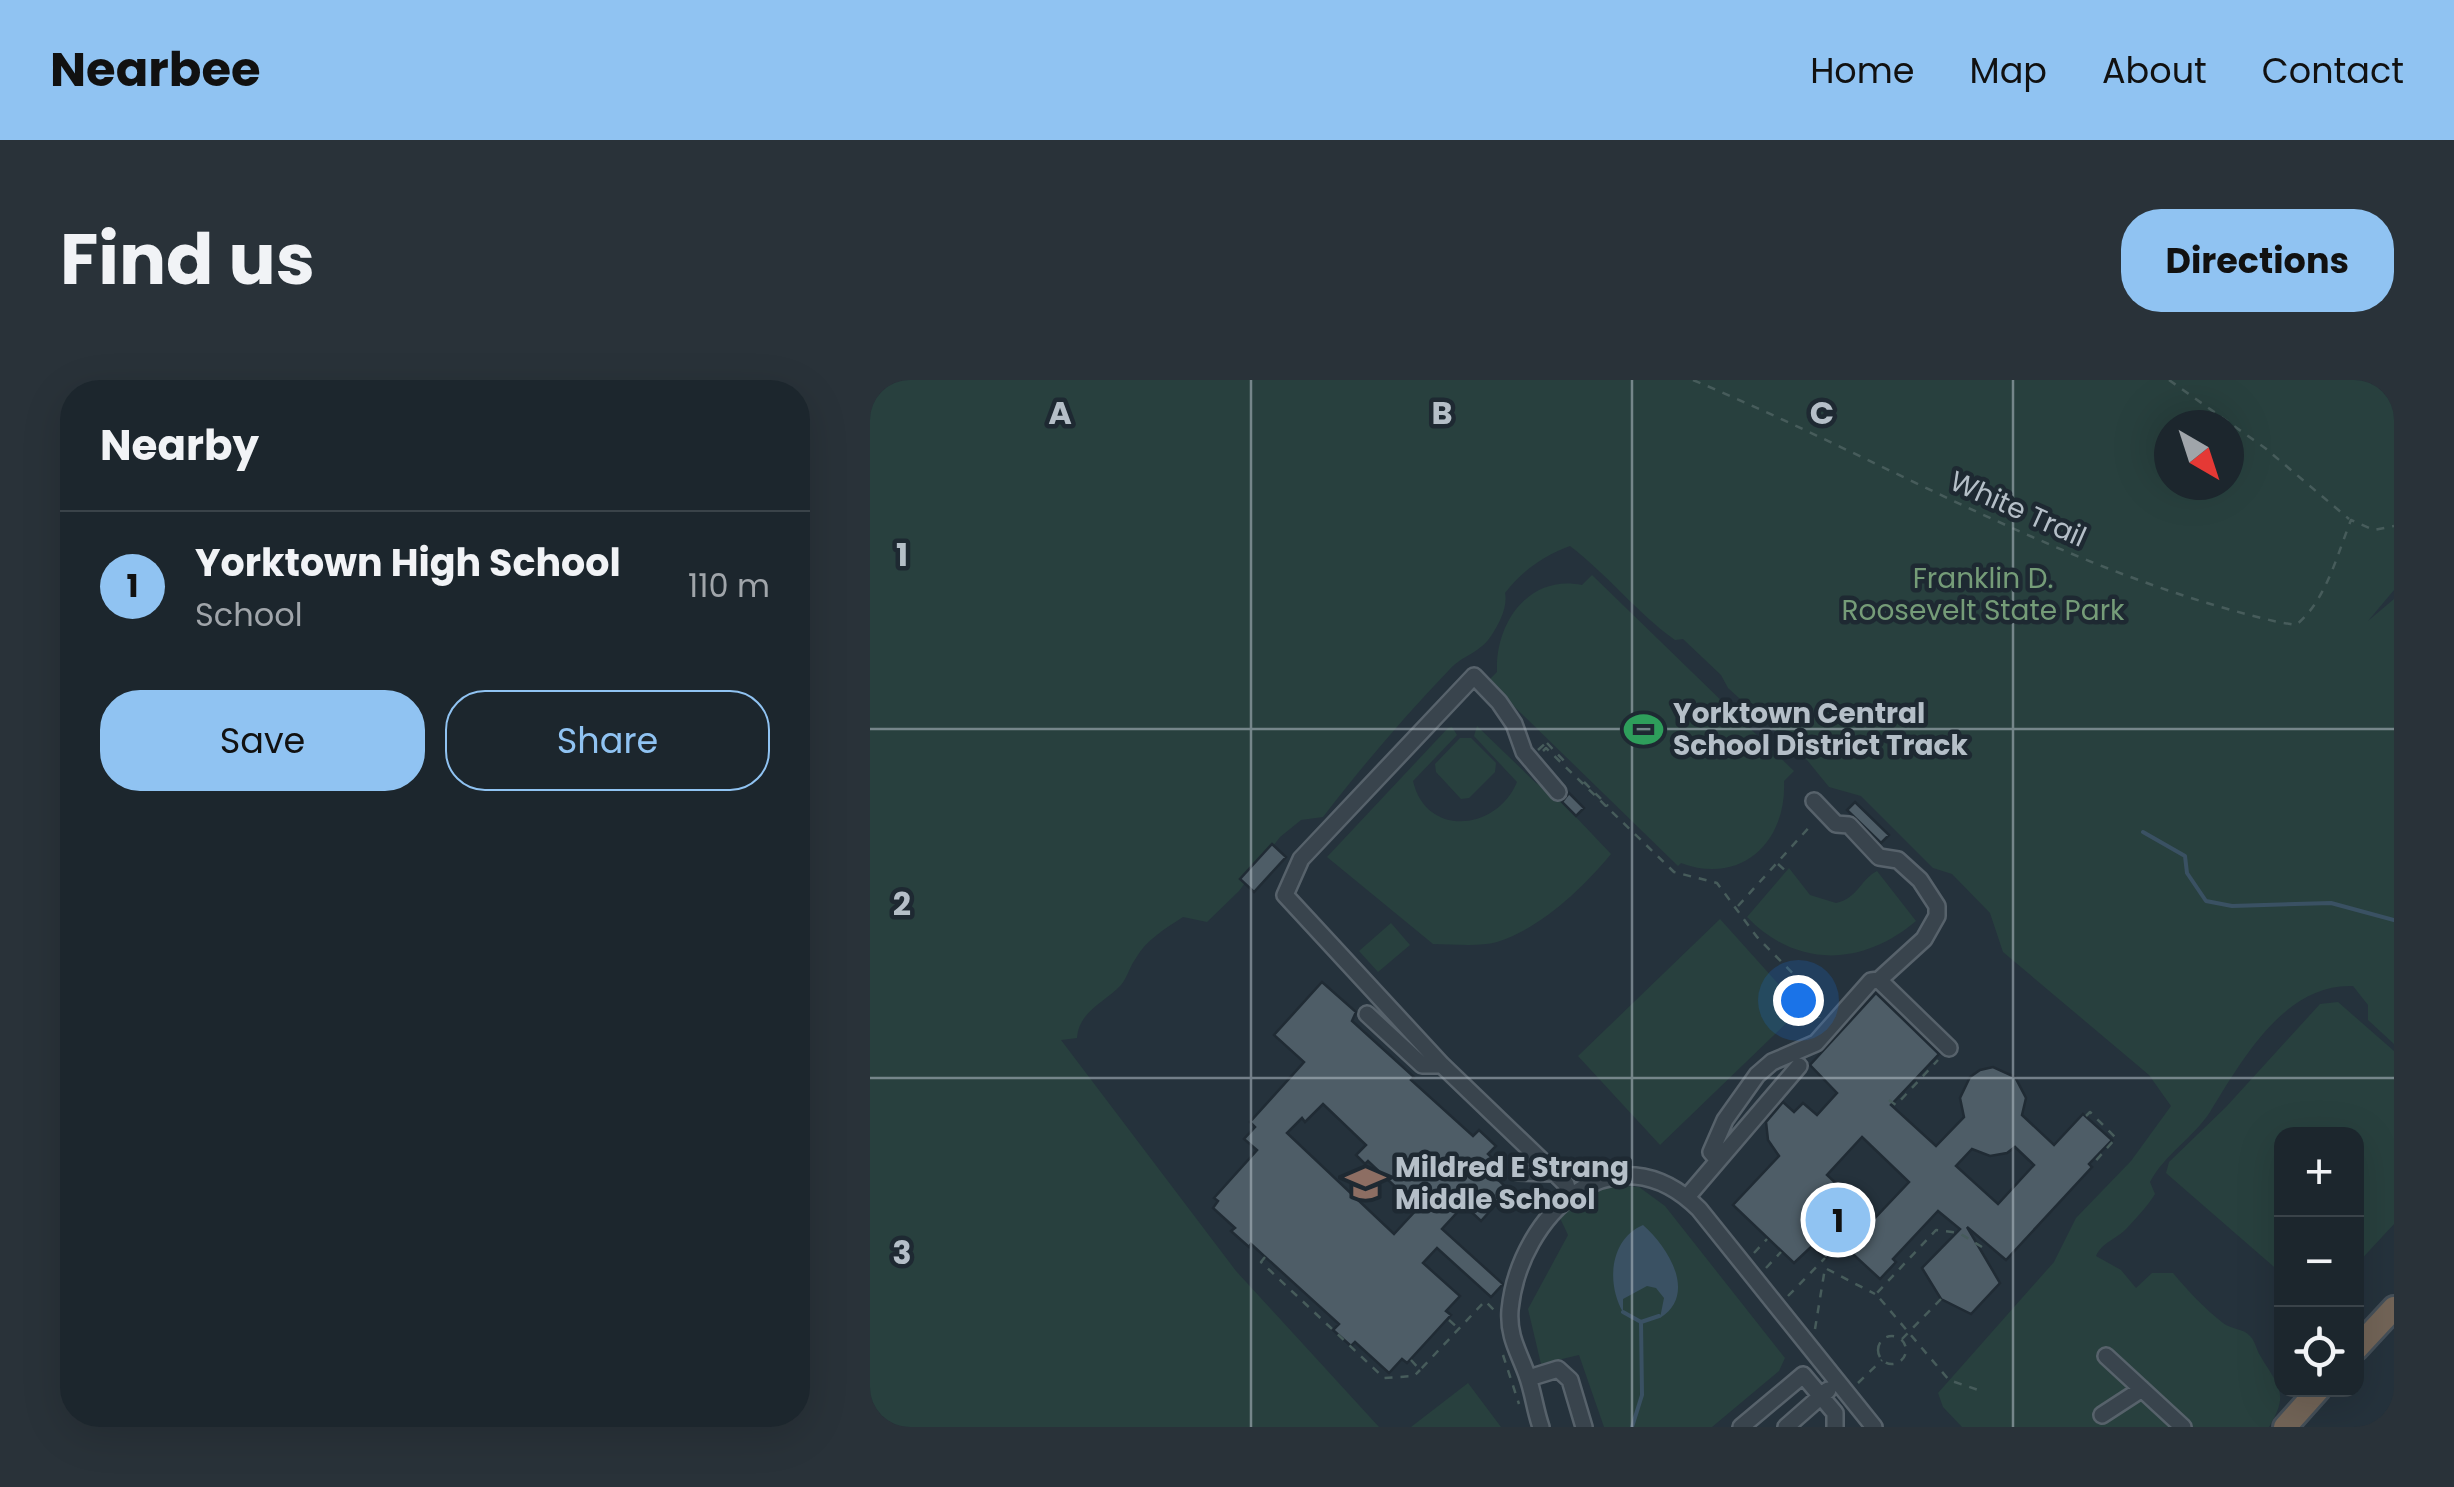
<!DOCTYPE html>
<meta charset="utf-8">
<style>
body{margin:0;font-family:Poppins,sans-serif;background:#293239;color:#f1f3f6}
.controls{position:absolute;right:30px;bottom:30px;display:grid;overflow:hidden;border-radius:20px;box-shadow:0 10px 40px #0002}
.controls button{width:90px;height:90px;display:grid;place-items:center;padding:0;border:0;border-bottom:2px solid #3a4349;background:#1c262d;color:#f1f3f6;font:50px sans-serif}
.compass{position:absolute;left:1284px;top:30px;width:90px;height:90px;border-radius:50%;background:#1c262d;box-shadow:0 10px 40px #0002;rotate:141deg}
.you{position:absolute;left:928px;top:620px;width:35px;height:35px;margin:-25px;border:8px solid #fff;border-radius:50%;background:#1a73e8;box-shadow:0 0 0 15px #1a73e833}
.badge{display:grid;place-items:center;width:65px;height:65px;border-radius:50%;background:#90c3f2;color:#111;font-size:32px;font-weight:700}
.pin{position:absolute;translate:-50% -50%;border:5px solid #fff;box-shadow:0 2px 10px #0006}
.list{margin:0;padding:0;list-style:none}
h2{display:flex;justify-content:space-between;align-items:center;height:130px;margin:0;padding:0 40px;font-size:42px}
h2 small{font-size:32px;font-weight:400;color:#a0a5aa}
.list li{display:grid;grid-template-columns:65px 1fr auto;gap:30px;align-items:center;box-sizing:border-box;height:150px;padding:0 40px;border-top:2px solid #3a4349}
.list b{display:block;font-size:38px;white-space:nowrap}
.list p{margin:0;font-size:32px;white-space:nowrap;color:#a0a5aa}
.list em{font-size:32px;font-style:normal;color:#a0a5aa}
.actions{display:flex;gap:20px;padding:30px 40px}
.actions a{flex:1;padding:22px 0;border:2px solid #90c3f2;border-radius:40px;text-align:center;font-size:35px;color:#90c3f2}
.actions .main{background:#90c3f2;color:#111}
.icon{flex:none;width:55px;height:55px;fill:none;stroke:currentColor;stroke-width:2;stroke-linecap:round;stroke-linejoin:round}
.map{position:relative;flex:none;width:1524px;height:1047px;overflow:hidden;border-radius:40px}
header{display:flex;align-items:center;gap:60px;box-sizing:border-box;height:140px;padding:0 50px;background:#90c3f2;color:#111}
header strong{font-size:48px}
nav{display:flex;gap:55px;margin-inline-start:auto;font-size:35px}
.intro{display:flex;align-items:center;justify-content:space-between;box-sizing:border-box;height:240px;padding:0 60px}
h1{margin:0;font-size:70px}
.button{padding:25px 45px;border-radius:40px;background:#90c3f2;color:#111;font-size:35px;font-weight:700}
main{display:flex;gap:60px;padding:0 60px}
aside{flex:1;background:#1c262d;border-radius:40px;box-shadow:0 10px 40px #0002}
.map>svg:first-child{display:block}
.green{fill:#28403e;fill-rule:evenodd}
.water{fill:#3a5163}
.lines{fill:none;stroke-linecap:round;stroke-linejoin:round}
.stream{stroke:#3a5163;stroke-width:4}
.building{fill:#4e5d67;stroke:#202b34;stroke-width:2.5;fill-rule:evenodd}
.minor-casing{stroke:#57626b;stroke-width:20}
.highway-casing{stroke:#444f58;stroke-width:28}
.path{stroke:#475c5b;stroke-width:2.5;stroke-dasharray:8 8;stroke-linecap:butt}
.minor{stroke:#39444d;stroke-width:15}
.highway{stroke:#726457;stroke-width:22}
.grid{fill:none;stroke:#b5bfc8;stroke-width:2.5;stroke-opacity:0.55}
.labels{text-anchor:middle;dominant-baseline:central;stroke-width:9;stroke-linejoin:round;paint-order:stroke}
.street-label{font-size:28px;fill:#b5bfc8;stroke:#1e2932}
.park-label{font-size:28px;fill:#759c78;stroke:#1e2932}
.poi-label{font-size:28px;font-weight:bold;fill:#b5bfc8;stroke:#1e2932;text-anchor:start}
.grid-label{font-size:32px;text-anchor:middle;font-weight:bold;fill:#b5bfc8;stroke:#1e2932;stroke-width:9;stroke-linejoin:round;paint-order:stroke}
</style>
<header>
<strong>Nearbee</strong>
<nav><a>Home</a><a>Map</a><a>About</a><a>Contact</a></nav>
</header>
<div class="intro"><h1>Find us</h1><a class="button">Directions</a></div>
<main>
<aside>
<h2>Nearby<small></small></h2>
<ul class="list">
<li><span class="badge">1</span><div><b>Yorktown High School</b><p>School</p></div><em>110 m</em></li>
</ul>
<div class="actions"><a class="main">Save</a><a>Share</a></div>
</aside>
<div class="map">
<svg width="1524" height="1047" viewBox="0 0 1524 1047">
<rect width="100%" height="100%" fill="#25323c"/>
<path class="green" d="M 0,0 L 1524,0 L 1524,210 L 1498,241 L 1524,219 L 1524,664 L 1498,640 L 1498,625 L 1483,606 C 1414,603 1371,682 1340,732 C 1323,758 1295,774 1280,802 L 1285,814 C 1277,827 1267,837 1257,848 C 1247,859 1232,862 1226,876 L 1251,890 L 1266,908 L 1282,893 L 1303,893 C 1318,911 1334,928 1353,943 C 1362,950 1373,948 1380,956 C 1386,962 1386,970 1391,977 C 1408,1006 1420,1013 1399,1047 L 1092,1047 L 1073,1027 L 1068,1013 L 1184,882 L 1206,838 L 1261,781 L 1301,726 L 1279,695 L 1133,572 L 1120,533 L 1082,494 L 1063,488 L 991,416 L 959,407 L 937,380 L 858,308 L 851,295 L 813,259 L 805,260 C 767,233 738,195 700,166 C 673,176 652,191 635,213 C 638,227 629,244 621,256 C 610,273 593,275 580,289 C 534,337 493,385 453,437 L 431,440 L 410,457 L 369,511 L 337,542 L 313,537 C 296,548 276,560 266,578 C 260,586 257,598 251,605 C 234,623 209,631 207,658 L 191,660 L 366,891 L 509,1047 L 0,1047 ZM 1299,45 L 1359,45 L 1359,105 L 1299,105 Z
M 722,195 L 924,391 L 914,401 C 917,461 872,506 811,483 L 808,486 L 618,301 L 627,292 C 625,244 658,194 712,205 Z
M 607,346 L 666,403 L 685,415 L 741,474 C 712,509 671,548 627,562 C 609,567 582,564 563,564 L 457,477 L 578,348 L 582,347 L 587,355 L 543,401 C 556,458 627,451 647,402 L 604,356 Z
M 590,358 L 601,358 L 626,383 L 625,392 L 599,418 L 591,419 L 566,392 L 565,384 Z
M 919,488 L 940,515 L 966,523 C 987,519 990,500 1007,491 L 1046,541 C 993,586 927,589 877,537 Z
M 850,539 L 931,629 L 790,765 L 708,676 Z
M 521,543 L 540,565 L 508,592 L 489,571 Z
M 1468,622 L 1524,671 L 1524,844 L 1487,884 L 1486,754 L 1412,754 L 1411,893 L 1296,793 L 1299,782 L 1356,727 L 1450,624 Z
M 742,805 L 769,807 L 795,826 L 915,978 L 909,991 L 842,1047 L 734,1047 L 709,975 L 671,984 L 658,929 L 698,855 L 688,834 L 710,815 Z
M 598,1003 L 631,1047 L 541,1047 Z"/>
<path class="water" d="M 773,845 C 798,867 828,914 790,938 L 794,918 L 786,908 L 777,906 L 753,919 L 753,932 C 736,903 740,859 773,845 Z"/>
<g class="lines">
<path class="stream" d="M 1273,452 L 1315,476 L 1317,493 L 1336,521 L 1362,526 L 1461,523 L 1524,540
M 753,932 L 771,942 L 789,936
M 762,1047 L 772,1015 L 771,942"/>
</g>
<path class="building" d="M 699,413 L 714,428 L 706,436 L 692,422 Z
M 985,422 L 1019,455 L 1011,463 L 977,430 Z
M 402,464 L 416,477 L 384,512 L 370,499 Z
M 452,602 L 486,632 L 482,641 L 544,697 L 541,700 L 603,756 L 609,750 L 626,766 L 618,774 L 631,786 L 623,795 L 639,810 L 611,841 L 594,825 L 572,849 L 633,904 L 621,917 L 567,868 L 553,883 L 590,916 L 576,931 L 581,935 L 537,983 L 532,979 L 519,993 L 485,962 L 481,966 L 463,950 L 469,944 L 381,864 L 379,867 L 361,851 L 365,848 L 343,828 L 348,821 L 344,818 L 387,770 L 374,759 L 385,747 L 380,742 L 434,682 L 404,655 ZM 453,724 L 496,765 L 486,775 L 495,784 L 498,781 L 548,828 L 524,854 L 417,753 L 432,738 L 435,742 Z
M 1006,613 L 1069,674 L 1021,725 L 1066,766 L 1094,737 L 1090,718 L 1100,697 L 1110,690 L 1123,687 L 1145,697 L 1156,718 L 1152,735 L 1184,765 L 1213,734 L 1242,760 L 1219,784 L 1222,787 L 1136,880 L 1097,847 L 1130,903 L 1101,934 L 1071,919 L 1052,888 L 1090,849 L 1068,831 L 1023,879 L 1026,882 L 1010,899 L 971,863 L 956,879 L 942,866 L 924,883 L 863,825 L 909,776 L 898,760 L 896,742 L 913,722 L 924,732 L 933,723 L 947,735 L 967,713 L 940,685 ZM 992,757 L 1039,802 L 1004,839 L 957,795 ZM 1145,767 L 1164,785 L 1128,824 L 1086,786 L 1102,769 L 1120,776 L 1137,773 Z"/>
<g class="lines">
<defs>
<path id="minor" d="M 688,412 L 654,372 L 644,344 L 629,322 L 604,296 L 431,479 L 415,515 L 572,685 L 696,804 L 699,816
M 1009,600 L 1079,668
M 497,634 L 552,685 L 572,685
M 848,780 L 841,772 L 855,740 L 887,695 L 902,682 L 946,663 L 1001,601 L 1009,600 L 1054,559 L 1067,536 L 1067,526 L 1050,500 L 1028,480 L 1009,477 L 979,445 L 966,444 L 944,421
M 648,792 L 685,793
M 817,817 L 929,686
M 1236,976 L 1313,1047
M 659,998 L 688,989 L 700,1000 L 714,1047
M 1232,1035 L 1272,1009
M 671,1047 C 665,1030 663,1011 657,995 C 649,972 638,957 640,930 C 649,835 745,745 829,829 L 1004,1047
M 871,1047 L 933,995 L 965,1033 L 965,1047
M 916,1047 L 958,1010"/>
<path id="highway" d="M 1486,969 L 1524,928
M 1415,1047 L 1449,1009"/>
</defs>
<use href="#minor" class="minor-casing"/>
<use href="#highway" class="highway-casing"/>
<path class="path" d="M 823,0 C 1019,82 1200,194 1408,242 L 1426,245 C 1456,221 1467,175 1481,140 L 1504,150 L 1524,146
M 1299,0 L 1395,68 L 1479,139
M 677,363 L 699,386
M 668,370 L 679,360
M 673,371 L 676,368 L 804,492 L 847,503 L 887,557 L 950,621 L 949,638
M 714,402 L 738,426
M 908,484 L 917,492
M 868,526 L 943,443
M 1019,720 L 1026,725 L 1068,680
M 1216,736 L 1220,732 L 1246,758 L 1221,786
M 1112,867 L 1089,853 L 1066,850 L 1006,914 L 1079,1000 L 1114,1012
M 884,873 L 897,859
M 395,877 L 391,882 L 514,998 L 544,996 L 550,990
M 896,888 L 911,872
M 918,916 L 955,878
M 579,940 L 588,948
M 945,949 L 955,888 L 1005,914
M1008 970a14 14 0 1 1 28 0a14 14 0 1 1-28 0Z
M 1032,959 L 1071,919
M 633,975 L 649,1024
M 541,980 L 550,990 L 615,921 L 626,932
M 988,1003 L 1012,980"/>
<use href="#minor" class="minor"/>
<use href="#highway" class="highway"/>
</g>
<path class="grid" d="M 381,0 L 381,1047M 762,0 L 762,1047M 1143,0 L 1143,1047M 0,349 L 1524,349M 0,698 L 1524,698"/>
<defs>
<symbol id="stadium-bare" viewBox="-9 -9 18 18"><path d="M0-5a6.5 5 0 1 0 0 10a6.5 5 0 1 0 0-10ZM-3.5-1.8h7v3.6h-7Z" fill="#2e9e5b" stroke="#1e2932" stroke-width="2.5" paint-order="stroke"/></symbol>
<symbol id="school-bare" viewBox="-9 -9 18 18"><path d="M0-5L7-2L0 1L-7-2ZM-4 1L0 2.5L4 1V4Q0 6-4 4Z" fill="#8d6e63" stroke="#1e2932" stroke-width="2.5" paint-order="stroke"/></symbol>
</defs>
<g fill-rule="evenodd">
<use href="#stadium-bare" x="746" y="322" width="55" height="55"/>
<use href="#school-bare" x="468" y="776" width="55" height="55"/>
</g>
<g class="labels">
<g class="street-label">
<text transform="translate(1148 129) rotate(24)">White Trail</text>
</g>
<g class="park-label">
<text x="1113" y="198">Franklin D.<tspan x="1113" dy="32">Roosevelt State Park</tspan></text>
</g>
<g class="poi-label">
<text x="803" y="333">Yorktown Central<tspan x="803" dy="32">School District Track</tspan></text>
<text x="525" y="787">Mildred E Strang<tspan x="525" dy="32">Middle School</tspan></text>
</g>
</g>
<g class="grid-label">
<text x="190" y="44">A</text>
<text x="572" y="44">B</text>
<text x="952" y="44">C</text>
<text x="32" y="186">1</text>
<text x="32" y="535">2</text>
<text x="32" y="884">3</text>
</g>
</svg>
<div class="controls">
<button>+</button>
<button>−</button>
<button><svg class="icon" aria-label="locate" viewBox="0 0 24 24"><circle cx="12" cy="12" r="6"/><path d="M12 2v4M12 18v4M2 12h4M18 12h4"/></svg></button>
</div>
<svg class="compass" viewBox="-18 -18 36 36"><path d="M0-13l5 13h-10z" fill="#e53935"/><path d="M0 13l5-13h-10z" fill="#a0a5aa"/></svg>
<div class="you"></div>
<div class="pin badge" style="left:968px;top:840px">1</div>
</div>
</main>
